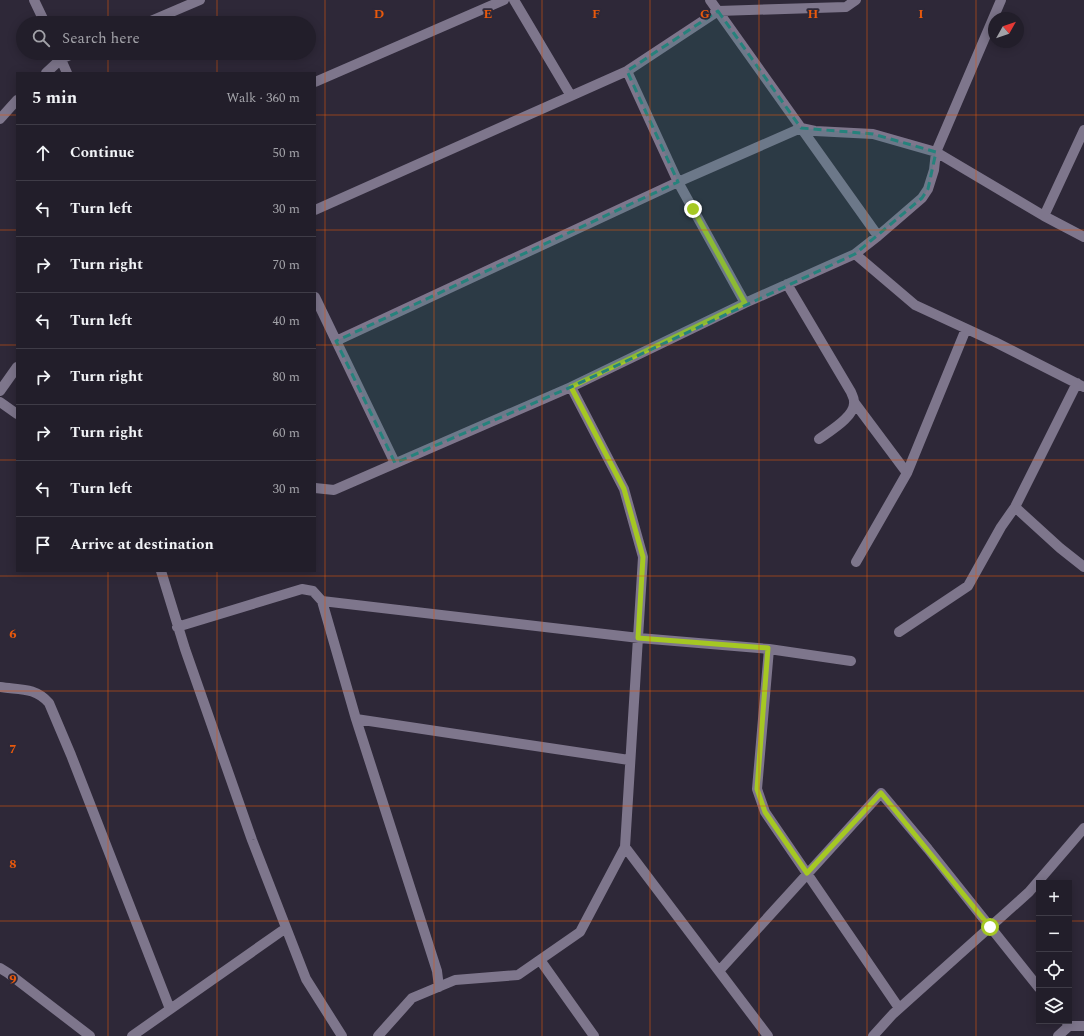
<!DOCTYPE html>
<meta charset="utf-8">
<style>
body{margin:0;font-family:Spectral,serif;background:#2a2732;color:#f1f3f6}
.controls{position:absolute;right:12px;bottom:12px;display:grid;overflow:hidden;border-radius:0px;box-shadow:0 2px 10px #0003}
.controls button{width:36px;height:36px;display:grid;place-items:center;padding:0;border:0;border-bottom:1px solid #3f3c47;background:#221e2a;color:#f1f3f6;font:20px sans-serif}
.compass{position:absolute;left:988px;top:12px;width:36px;height:36px;border-radius:50%;background:#221e2a;box-shadow:0 2px 10px #0003;rotate:50deg}
.stop{position:absolute;width:12px;height:12px;margin:-9px;border:3px solid #a5c823;border-radius:50%;background:#fff}
.stop.end{background:#a5c823;border-color:#fff;box-shadow:0 1px 4px #0008}
.list{margin:0;padding:0;list-style:none}
h2{display:flex;justify-content:space-between;align-items:center;height:52px;margin:0;padding:0 16px;font-size:17px}
h2 small{font-size:13px;font-weight:400;color:#a2a2a8}
.list li{display:grid;grid-template-columns:26px 1fr auto;gap:12px;align-items:center;box-sizing:border-box;height:56px;padding:0 16px;border-top:1px solid #3f3c47}
.list b{display:block;font-size:15px;white-space:nowrap}
.list em{font-size:13px;font-style:normal;color:#a2a2a8}
.icon{flex:none;width:22px;height:22px;fill:none;stroke:currentColor;stroke-width:2;stroke-linecap:round;stroke-linejoin:round}
.map{position:relative;flex:none;width:1084px;height:1036px;overflow:hidden}
.search{position:absolute;background:#221e2a;box-shadow:0 2px 10px #0003;left:16px;top:16px;width:300px;height:44px;display:flex;align-items:center;gap:10px;box-sizing:border-box;padding:0 14px;border-radius:22px;color:#a2a2a8;font-size:15px}
.panel{position:absolute;background:#221e2a;box-shadow:0 2px 10px #0003;left:16px;top:72px;width:300px;height:500px;border-radius:0px}
.map>svg:first-child{display:block}
.lines{fill:none;stroke-linecap:round;stroke-linejoin:round}
.minor{stroke:#7e768c;stroke-width:10}
.route{stroke:#a5c823;stroke-width:5}
.marked{fill:#26827c;fill-opacity:0.2;stroke:#26827c;stroke-width:3;stroke-dasharray:8 5;stroke-linejoin:round}
.grid{fill:none;stroke:#e8590c;stroke-width:1;stroke-opacity:0.55}
.grid-label{font-size:13px;text-anchor:middle;font-weight:bold;fill:#e8590c;stroke:#2e2838;stroke-width:3.5;stroke-linejoin:round;paint-order:stroke}
</style>
<div class="map">
<svg width="1084" height="1036" viewBox="0 0 1084 1036">
<rect width="100%" height="100%" fill="#2e2838"/>
<g class="lines">
<path class="minor" d="M 34,0 L 45,23
M 514,0 L 571,96
M 710,0 L 878,236
M 146,23 L 200,0
M 59,55 L 67,73
M 627,71 L 678,182 L 745,303
M 46,73 L 61,59 L 75,53
M 315,82 L 504,0
M 0,119 L 17,100
M 315,210 L 627,71 L 718,11 L 846,7 L 856,0
M 1044,216 L 1084,130
M 855,254 L 915,305 L 995,342 L 1084,387
M 787,284 L 851,392 C 852,395 854,398 854,401 C 856,416 830,431 819,439
M 315,297 L 395,463
M 336,341 L 678,182 L 801,128 L 815,131 L 873,134 L 936,152 L 1044,216 L 1084,237
M 0,391 L 17,367
M 0,402 L 17,414
M 854,402 L 907,473
M 315,488 L 334,490 L 571,387 L 745,303 L 855,254 L 878,236 L 922,198 L 928,189 L 934,170 L 936,152 L 1001,0
M 1015,507 L 1060,548 L 1084,567
M 856,562 L 907,473 L 966,329
M 161,571 L 185,649 L 252,840 L 306,979 L 342,1036
M 322,601 L 639,638 L 769,649 L 851,661
M 177,627 L 302,589 L 313,591 L 322,601 L 356,719 L 437,971 L 439,987
M 899,632 L 968,586 L 1001,527 L 1015,507 L 1077,383
M 769,649 L 757,789 L 765,812 L 899,1008
M 0,687 C 20,690 35,687 49,703 L 71,755 L 170,1009
M 356,719 L 629,760
M 625,847 L 768,1036
M 540,960 L 594,1036
M 0,968 L 8,973 L 90,1036
M 719,971 L 881,793 L 928,849 L 1039,988
M 1066,1021 L 1069,1026 L 1084,1026
M 132,1036 L 286,928
M 378,1036 L 412,998 L 455,980 L 518,975 L 580,932 L 625,847 L 643,557 L 624,489 L 571,387
M 873,1036 L 893,1014 L 1029,892 L 1084,828
M 1058,1036 L 1069,1026"/>
</g>
<g class="lines">
<path class="route" d="M 693,209 L 745,303 L 571,387 L 624,489 L 643,557 L 638,638 L 768,648 L 757,789 L 765,812 L 807,873 L 881,793 L 990,927"/>
</g>
<path class="marked" d="M 718,11 L 801,128 L 873,134 L 936,152 L 928,189 L 922,198 L 855,254 L 571,387 L 395,463 L 336,341 L 678,182 L 627,71 Z"/>
<path class="grid" d="M 108,0 L 108,23M 217,0 L 217,23M 325,0 L 325,1036M 434,0 L 434,1036M 542,0 L 542,1036M 650,0 L 650,1036M 759,0 L 759,1036M 867,0 L 867,1036M 976,0 L 976,1036M 108,53 L 108,73M 217,53 L 217,73M 0,115 L 17,115M 315,115 L 1084,115M 0,230 L 17,230M 315,230 L 1084,230M 0,345 L 17,345M 315,345 L 1084,345M 0,460 L 17,460M 315,460 L 1084,460M 108,571 L 108,1036M 217,571 L 217,1036M 0,576 L 1084,576M 0,691 L 1084,691M 0,806 L 1084,806M 0,921 L 1039,921M 1069,921 L 1084,921"/>
<g class="grid-label">
<text x="379" y="18">D</text>
<text x="488" y="18">E</text>
<text x="596" y="18">F</text>
<text x="705" y="18">G</text>
<text x="813" y="18">H</text>
<text x="921" y="18">I</text>
<text x="13" y="638">6</text>
<text x="13" y="753">7</text>
<text x="13" y="868">8</text>
<text x="13" y="983">9</text>
</g>
</svg>
<div class="controls">
<button>+</button>
<button>−</button>
<button><svg class="icon" aria-label="locate" viewBox="0 0 24 24"><circle cx="12" cy="12" r="6"/><path d="M12 2v4M12 18v4M2 12h4M18 12h4"/></svg></button>
<button><svg class="icon" aria-label="layers" viewBox="0 0 24 24"><path d="M12 4l9 5-9 5-9-5zM3 14l9 5 9-5"/></svg></button>
</div>
<svg class="compass" viewBox="-18 -18 36 36"><path d="M0-13l5 13h-10z" fill="#e53935"/><path d="M0 13l5-13h-10z" fill="#a2a2a8"/></svg>
<div class="stop" style="left:990px;top:927px"></div>
<div class="stop end" style="left:693px;top:209px"></div>
<div class="search"><svg class="icon" aria-label="search" viewBox="0 0 24 24"><circle cx="10" cy="10" r="6"/><path d="M15 15l6 6"/></svg>Search here</div>
<section class="panel">
<h2>5 min<small>Walk · 360 m</small></h2>
<ul class="list">
<li><svg class="icon" aria-label="ahead" viewBox="0 0 24 24"><path d="M12 20V5M6 11l6-6 6 6"/></svg><div><b>Continue</b></div><em>50 m</em></li>
<li><svg class="icon" aria-label="left" viewBox="0 0 24 24"><path d="M17 20v-9H6M10 6l-5 5 5 5"/></svg><div><b>Turn left</b></div><em>30 m</em></li>
<li><svg class="icon" aria-label="right" viewBox="0 0 24 24"><path d="M7 20v-9h11M14 6l5 5-5 5"/></svg><div><b>Turn right</b></div><em>70 m</em></li>
<li><svg class="icon" aria-label="left" viewBox="0 0 24 24"><path d="M17 20v-9H6M10 6l-5 5 5 5"/></svg><div><b>Turn left</b></div><em>40 m</em></li>
<li><svg class="icon" aria-label="right" viewBox="0 0 24 24"><path d="M7 20v-9h11M14 6l5 5-5 5"/></svg><div><b>Turn right</b></div><em>80 m</em></li>
<li><svg class="icon" aria-label="right" viewBox="0 0 24 24"><path d="M7 20v-9h11M14 6l5 5-5 5"/></svg><div><b>Turn right</b></div><em>60 m</em></li>
<li><svg class="icon" aria-label="left" viewBox="0 0 24 24"><path d="M17 20v-9H6M10 6l-5 5 5 5"/></svg><div><b>Turn left</b></div><em>30 m</em></li>
<li><svg class="icon" aria-label="arrive" viewBox="0 0 24 24"><path d="M6 21V4h12l-3 4 3 4H6"/></svg><div><b>Arrive at destination</b></div></li>
</ul>
</section>
</div>
